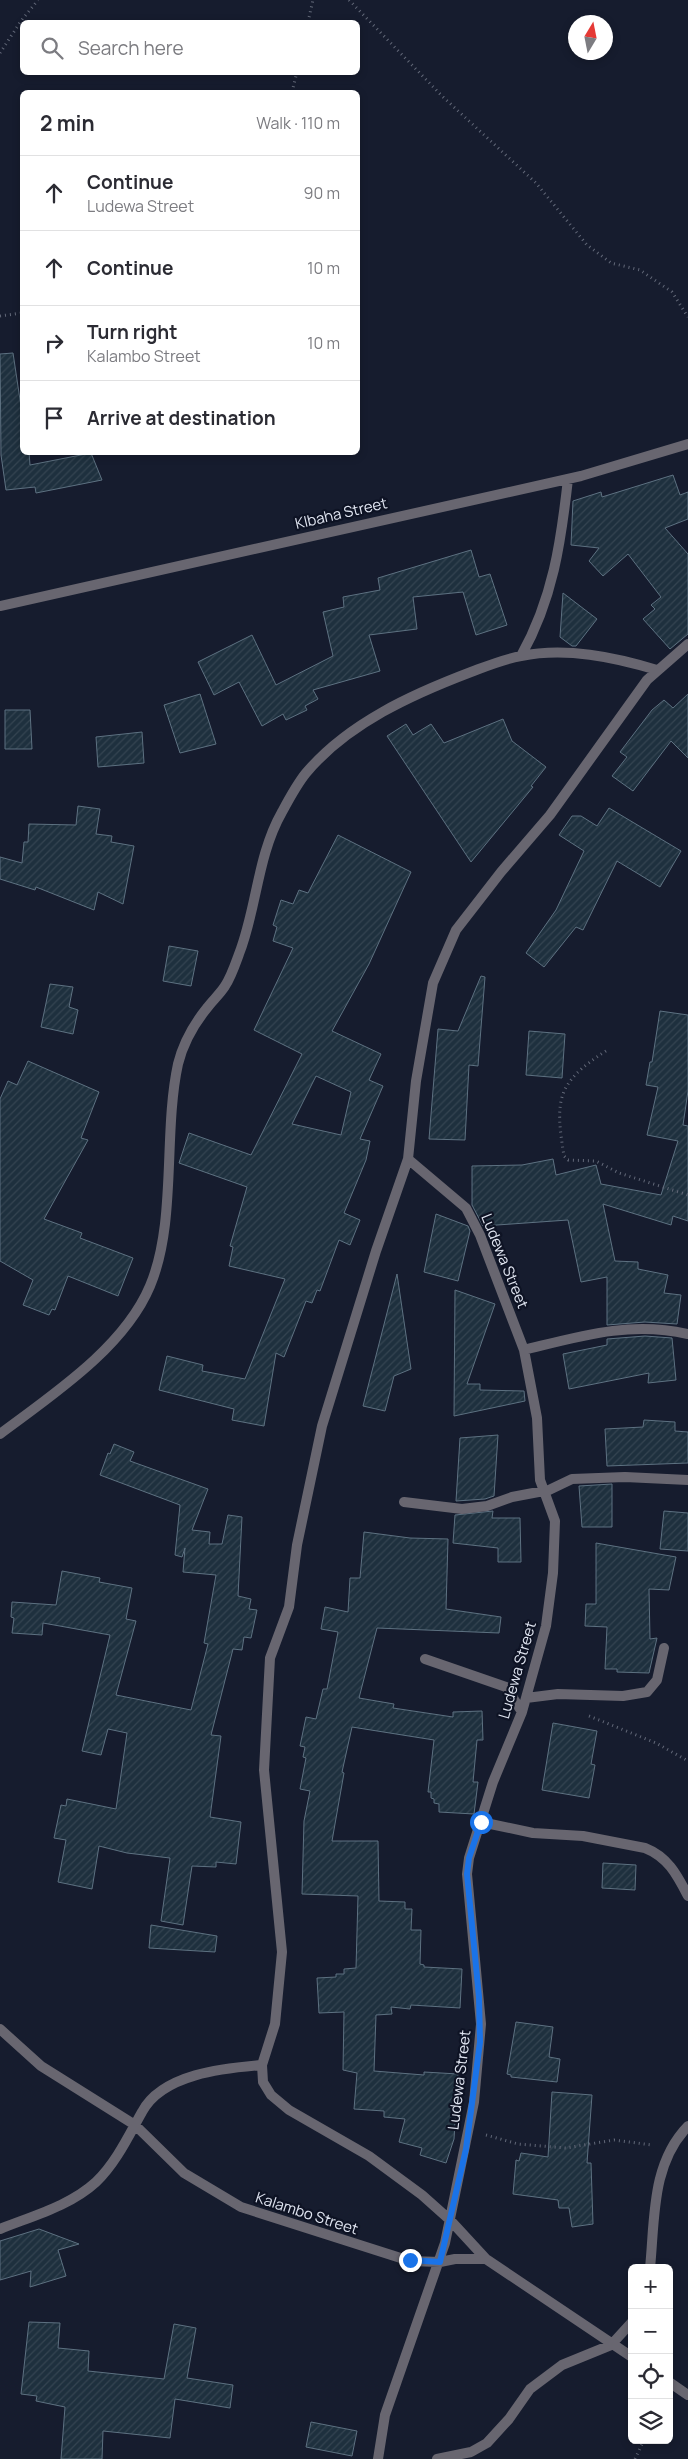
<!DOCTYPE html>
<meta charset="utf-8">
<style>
body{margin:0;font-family:Manrope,sans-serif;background:#f2f2f3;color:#2b2b33}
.controls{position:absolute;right:15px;bottom:15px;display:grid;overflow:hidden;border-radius:8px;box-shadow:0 2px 8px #0003}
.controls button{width:45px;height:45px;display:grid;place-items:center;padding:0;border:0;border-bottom:1px solid #e1e1e2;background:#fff;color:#2b2b33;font:25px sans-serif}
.compass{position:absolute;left:568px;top:15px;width:45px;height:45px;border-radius:50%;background:#fff;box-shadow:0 2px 8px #0003;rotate:10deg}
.stop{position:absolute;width:15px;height:15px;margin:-11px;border:4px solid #1a73e8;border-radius:50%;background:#fff}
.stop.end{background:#1a73e8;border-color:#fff;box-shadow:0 1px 5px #0008}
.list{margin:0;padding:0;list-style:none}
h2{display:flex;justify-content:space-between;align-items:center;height:65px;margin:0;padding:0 20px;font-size:21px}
h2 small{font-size:16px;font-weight:400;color:#7c7c81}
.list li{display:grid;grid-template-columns:32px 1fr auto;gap:15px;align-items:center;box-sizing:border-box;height:75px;padding:0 20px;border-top:1px solid #e1e1e2}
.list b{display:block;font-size:19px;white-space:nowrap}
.list p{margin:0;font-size:16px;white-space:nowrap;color:#7c7c81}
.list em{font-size:16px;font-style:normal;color:#7c7c81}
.icon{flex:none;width:28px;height:28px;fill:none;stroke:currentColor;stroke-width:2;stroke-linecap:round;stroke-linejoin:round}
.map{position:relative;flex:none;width:688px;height:2459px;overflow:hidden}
.search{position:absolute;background:#fff;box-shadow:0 2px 8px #0003;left:20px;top:20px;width:340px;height:55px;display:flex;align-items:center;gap:12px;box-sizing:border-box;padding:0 18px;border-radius:8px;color:#7c7c81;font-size:19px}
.panel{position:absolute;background:#fff;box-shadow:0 2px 8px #0003;left:20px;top:90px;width:340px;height:365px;border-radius:8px}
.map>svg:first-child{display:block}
.building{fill:url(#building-hatch);stroke:#5d7181;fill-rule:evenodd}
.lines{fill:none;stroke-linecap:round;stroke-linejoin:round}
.path{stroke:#636979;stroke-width:3;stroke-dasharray:1 4;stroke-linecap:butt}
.street{stroke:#686670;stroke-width:10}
.route{stroke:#1a73e8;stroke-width:6}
.labels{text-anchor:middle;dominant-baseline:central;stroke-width:4.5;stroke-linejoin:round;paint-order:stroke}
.street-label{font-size:15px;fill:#e0e5f1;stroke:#0e1324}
</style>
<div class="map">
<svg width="688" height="2459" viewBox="0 0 688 2459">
<defs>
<pattern id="building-hatch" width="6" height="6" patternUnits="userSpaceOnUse" patternTransform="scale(1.25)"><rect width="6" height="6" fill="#1e303e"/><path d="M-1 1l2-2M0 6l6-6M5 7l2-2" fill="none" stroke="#344451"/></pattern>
</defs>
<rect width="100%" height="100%" fill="#161c2e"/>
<path class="building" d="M 13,353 L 22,413 L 22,452 L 29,452 L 30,465 L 91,453 L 102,480 L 36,493 L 35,487 L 6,490 L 1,455 L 0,354 Z
M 673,475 L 680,495 L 688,492 L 688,519 L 665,528 L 688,554 L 688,634 L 670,649 L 643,619 L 655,609 L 651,605 L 661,597 L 628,554 L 603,576 L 589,561 L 599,548 L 571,545 L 573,501 L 601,492 L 602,497 Z
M 471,550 L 479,577 L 490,574 L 507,625 L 476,635 L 463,592 L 413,597 L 417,629 L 369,635 L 380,671 L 313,690 L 318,699 L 305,706 L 307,710 L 286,720 L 283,714 L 262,726 L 239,682 L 214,695 L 198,662 L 252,635 L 276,685 L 333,656 L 323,612 L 344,607 L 343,597 L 380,590 L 378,578 Z
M 563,593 L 597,619 L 576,646 L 572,646 L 560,637 Z
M 200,694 L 216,744 L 180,753 L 164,705 Z
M 688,694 L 688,758 L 671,741 L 633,791 L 612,776 L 627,757 L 620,752 L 652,710 L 664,700 L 673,708 Z
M 5,710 L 30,710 L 32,749 L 5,749 Z
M 503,719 L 512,741 L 546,767 L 531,786 L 533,787 L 471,862 L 387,736 L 406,724 L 413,735 L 431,724 L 444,743 Z
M 142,732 L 144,763 L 98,767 L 96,737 Z
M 78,806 L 100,809 L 96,834 L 112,836 L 111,842 L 134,846 L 123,904 L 98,892 L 94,910 L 36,887 L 35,890 L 0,879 L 0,857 L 22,863 L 24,842 L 28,842 L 29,824 L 76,825 Z
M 609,808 L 681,851 L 660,887 L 617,861 L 583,930 L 576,927 L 544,967 L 526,953 L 556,910 L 584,851 L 559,835 L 572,816 L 581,816 L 597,826 Z
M 338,835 L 411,872 L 369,964 L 332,1031 L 381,1054 L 369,1080 L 383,1086 L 360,1139 L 370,1141 L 366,1160 L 344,1213 L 360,1220 L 350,1245 L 339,1240 L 320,1291 L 317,1290 L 312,1303 L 306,1301 L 284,1357 L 276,1353 L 264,1426 L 232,1420 L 234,1409 L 159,1390 L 167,1356 L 203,1365 L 202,1371 L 245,1379 L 285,1279 L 229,1266 L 233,1247 L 230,1246 L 247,1187 L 179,1163 L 189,1133 L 251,1155 L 302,1054 L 254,1030 L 293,948 L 273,941 L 277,927 L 273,925 L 281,900 L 293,904 L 299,890 L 308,893 ZM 316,1076 L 351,1092 L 341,1135 L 292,1124 Z
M 169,946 L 198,951 L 191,986 L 163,981 Z
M 481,976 L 485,977 L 478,1066 L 469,1065 L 465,1140 L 429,1139 L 438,1029 L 458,1031 Z
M 50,984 L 73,987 L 69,1007 L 78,1010 L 73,1034 L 41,1027 Z
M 660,1011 L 688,1015 L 688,1091 L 683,1125 L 688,1126 L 688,1221 L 673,1216 L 671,1225 L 603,1204 L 615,1261 L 638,1262 L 638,1269 L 668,1275 L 664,1293 L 681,1295 L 677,1324 L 645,1322 L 607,1325 L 607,1277 L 581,1282 L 568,1220 L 483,1226 L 472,1205 L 472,1166 L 522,1165 L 553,1159 L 556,1175 L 596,1165 L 601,1184 L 661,1195 L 678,1141 L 647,1135 L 658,1087 L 646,1085 L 650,1062 L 652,1062 Z
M 529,1031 L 565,1034 L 562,1078 L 526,1075 Z
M 28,1061 L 99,1092 L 81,1138 L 88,1140 L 44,1219 L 82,1233 L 80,1238 L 133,1258 L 118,1296 L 68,1276 L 55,1310 L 52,1309 L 49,1315 L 23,1305 L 33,1280 L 0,1261 L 0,1099 L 8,1081 L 17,1085 Z
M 436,1214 L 468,1226 L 470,1231 L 458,1281 L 424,1272 Z
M 397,1274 L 411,1369 L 394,1376 L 385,1411 L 363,1406 Z
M 455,1290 L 495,1304 L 467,1384 L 480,1384 L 480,1390 L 524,1391 L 525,1401 L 454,1416 Z
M 645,1336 L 672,1338 L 676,1380 L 648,1383 L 649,1373 L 569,1389 L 563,1354 L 607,1345 L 607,1339 Z
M 644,1420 L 675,1422 L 675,1431 L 688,1432 L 688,1463 L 607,1466 L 605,1429 L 643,1427 Z
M 498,1435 L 494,1496 L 485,1499 L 456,1501 L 460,1438 Z
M 114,1444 L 134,1452 L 130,1461 L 208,1489 L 192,1530 L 210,1532 L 209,1544 L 222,1544 L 228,1515 L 242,1517 L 238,1596 L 251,1599 L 249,1609 L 257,1610 L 251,1638 L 244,1637 L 242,1650 L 233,1649 L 211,1735 L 221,1736 L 210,1817 L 241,1822 L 236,1864 L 216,1862 L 216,1867 L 192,1866 L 183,1925 L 161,1921 L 170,1858 L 127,1853 L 99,1846 L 92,1889 L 58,1882 L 66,1840 L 54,1838 L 61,1805 L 66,1806 L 67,1799 L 116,1809 L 127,1733 L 108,1729 L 101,1755 L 82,1751 L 110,1635 L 43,1623 L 42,1635 L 12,1633 L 14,1618 L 11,1617 L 12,1602 L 56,1605 L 62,1571 L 100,1578 L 99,1582 L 132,1588 L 126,1619 L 136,1621 L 116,1695 L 191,1710 L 208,1644 L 204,1643 L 216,1575 L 183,1572 L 185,1548 L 182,1557 L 175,1555 L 180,1505 L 100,1475 L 108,1453 L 110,1454 Z
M 612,1484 L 612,1527 L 582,1527 L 579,1486 Z
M 493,1511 L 492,1518 L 520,1518 L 521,1562 L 498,1562 L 498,1548 L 453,1543 L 455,1515 Z
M 664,1511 L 688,1513 L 688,1551 L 660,1549 Z
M 364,1532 L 410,1538 L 448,1539 L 446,1609 L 501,1617 L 499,1633 L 377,1628 L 359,1698 L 394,1704 L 393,1708 L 453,1717 L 453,1712 L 482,1711 L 483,1740 L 477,1740 L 473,1782 L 478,1782 L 474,1814 L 439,1812 L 439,1804 L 434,1803 L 434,1799 L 431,1798 L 431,1792 L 428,1792 L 434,1740 L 352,1727 L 342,1772 L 344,1773 L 332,1841 L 378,1841 L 379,1901 L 405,1902 L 405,1909 L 412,1909 L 411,1930 L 421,1930 L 420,1964 L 424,1965 L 424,1967 L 462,1969 L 460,2008 L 411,2005 L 410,2009 L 391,2007 L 392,2014 L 376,2015 L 374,2071 L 424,2075 L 424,2072 L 458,2074 L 454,2139 L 446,2163 L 420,2155 L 422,2148 L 399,2142 L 405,2119 L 384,2117 L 384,2111 L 354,2109 L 357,2073 L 343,2070 L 344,2012 L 319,2013 L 317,1978 L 336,1977 L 336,1974 L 344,1974 L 344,1969 L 356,1968 L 358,1896 L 302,1894 L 304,1821 L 310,1791 L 300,1789 L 306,1758 L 303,1757 L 305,1747 L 300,1746 L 306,1717 L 316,1719 L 323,1689 L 327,1689 L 338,1632 L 321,1629 L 325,1607 L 348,1612 L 350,1578 L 360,1578 Z
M 596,1543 L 676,1557 L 669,1590 L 649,1589 L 650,1639 L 657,1638 L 649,1673 L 617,1672 L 617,1669 L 605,1669 L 607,1627 L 585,1626 L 586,1604 L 596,1604 Z
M 553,1723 L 597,1731 L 591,1764 L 595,1765 L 589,1798 L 542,1790 Z
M 603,1863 L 636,1865 L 635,1890 L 602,1888 Z
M 151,1925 L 217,1936 L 215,1952 L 149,1948 Z
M 516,2022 L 553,2027 L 549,2057 L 560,2059 L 557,2082 L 511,2077 L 511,2075 L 507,2074 Z
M 552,2092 L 592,2095 L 587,2163 L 591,2163 L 593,2224 L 572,2227 L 569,2208 L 559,2208 L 558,2200 L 513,2194 L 516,2160 L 519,2161 L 521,2153 L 548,2157 Z
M 39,2229 L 79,2244 L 58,2250 L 66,2276 L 30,2287 L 31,2271 L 0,2280 L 0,2241 Z
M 29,2322 L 60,2323 L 58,2348 L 89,2351 L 88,2371 L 164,2379 L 174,2324 L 196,2328 L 187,2378 L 233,2385 L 230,2408 L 175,2399 L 170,2438 L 103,2431 L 102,2459 L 61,2459 L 65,2407 L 36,2401 L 37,2396 L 21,2394 Z
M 311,2422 L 357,2431 L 352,2456 L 306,2447 Z"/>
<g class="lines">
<path class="path" d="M 349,0 L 442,96 L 536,183 L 587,245 L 611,263 L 640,270 L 672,292 L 688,317
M 308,22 L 313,0
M 0,53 L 21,21 L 38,0
M 292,92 L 297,72
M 0,316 L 22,313
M 606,1051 C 556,1083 555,1100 564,1156 L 568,1160 L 596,1161 L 619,1173 L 688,1195
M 589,1716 L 656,1743 L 688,1761
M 486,2135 L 518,2144 L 566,2148 L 614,2140 L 652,2145
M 635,2459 L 644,2440"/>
<path class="street" d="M 0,606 L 581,476 L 688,444
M 521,656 C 553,599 561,542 568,479
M 524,1350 C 581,1336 629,1321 688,1334
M 0,1434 C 52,1395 124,1348 150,1286 C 177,1222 163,1133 178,1064 C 183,1044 194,1024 207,1008 C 212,1001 220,994 225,986 C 231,977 235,965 239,954 C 257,908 257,856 282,812 C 289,799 297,784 306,773 C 348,723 413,694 471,672 C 487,666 504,659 521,656 C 566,647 614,657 657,670
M 404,1502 L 462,1509 L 487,1506 L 512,1497 L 549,1490 L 572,1479 L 625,1477 L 688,1480
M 425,1659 L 506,1687 L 522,1712
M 526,1698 L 558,1694 L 623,1696 L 647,1692 L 657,1680 L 664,1648
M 481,1822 L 533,1833 L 583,1836 L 645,1848 C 668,1857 677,1875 688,1896
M 0,2029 L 41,2066 L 135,2125 L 184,2173 L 241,2207 L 410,2261 L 440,2262 L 455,2259 L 486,2259 L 632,2357
M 0,2229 C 32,2216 70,2206 96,2182 C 116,2163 129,2135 142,2112 C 162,2074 224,2068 262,2065
M 486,2259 L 450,2220 L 422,2195 L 369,2156 L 289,2110 L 271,2095 L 263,2082 L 262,2065 L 275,2024 L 282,1952 L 264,1770 L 270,1658 L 289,1607 L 297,1545 L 322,1426 L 376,1251 L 408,1159 L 416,1081 L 433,983 L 456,930 L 501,872 L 550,815 L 647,680 L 688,644
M 650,2268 C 655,2219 651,2164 688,2126
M 669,2382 L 688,2395
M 378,2459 L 385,2415 L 445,2243 L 474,2102 L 481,2024 L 467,1874 L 469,1858 L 493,1782 L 522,1712 L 546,1626 L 553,1573 L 555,1521 L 540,1480 L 537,1418 L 524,1350 L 480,1235 L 466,1208 L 408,1159
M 437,2459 L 471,2452 L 487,2443 L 509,2419 L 530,2389 L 562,2365 L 611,2345 L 632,2322"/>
</g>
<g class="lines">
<path class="route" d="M 410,2260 L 440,2262 L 466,2149 L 480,2042 L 479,1997 L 467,1874 L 469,1858 L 481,1822"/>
</g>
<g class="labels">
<g class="street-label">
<text transform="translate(341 513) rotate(-13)">KIbaha Street</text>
<text transform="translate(505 1261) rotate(68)">Ludewa Street</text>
<text transform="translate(517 1670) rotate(-74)">Ludewa Street</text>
<text transform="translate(459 2080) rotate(-83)">Ludewa Street</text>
<text transform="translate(307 2213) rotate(18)">Kalambo Street</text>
</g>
</g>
</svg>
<div class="controls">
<button>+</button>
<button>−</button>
<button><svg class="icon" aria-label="locate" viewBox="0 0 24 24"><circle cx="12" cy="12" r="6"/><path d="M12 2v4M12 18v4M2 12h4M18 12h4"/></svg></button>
<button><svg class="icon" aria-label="layers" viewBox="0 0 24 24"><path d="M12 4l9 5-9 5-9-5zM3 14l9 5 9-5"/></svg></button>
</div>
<svg class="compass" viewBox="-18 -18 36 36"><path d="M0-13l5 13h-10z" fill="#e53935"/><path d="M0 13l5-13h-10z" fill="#7c7c81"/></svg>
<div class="stop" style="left:481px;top:1822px"></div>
<div class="stop end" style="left:410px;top:2260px"></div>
<div class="search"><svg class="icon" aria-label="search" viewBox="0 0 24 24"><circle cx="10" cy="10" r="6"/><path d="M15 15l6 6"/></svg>Search here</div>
<section class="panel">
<h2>2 min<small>Walk · 110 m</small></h2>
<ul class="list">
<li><svg class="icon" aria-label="ahead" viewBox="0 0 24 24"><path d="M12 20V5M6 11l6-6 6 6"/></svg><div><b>Continue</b><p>Ludewa Street</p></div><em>90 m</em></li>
<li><svg class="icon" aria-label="ahead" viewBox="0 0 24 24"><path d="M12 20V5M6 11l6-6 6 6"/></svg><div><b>Continue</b></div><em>10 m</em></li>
<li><svg class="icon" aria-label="right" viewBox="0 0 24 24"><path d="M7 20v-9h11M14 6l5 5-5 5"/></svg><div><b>Turn right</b><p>Kalambo Street</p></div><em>10 m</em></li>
<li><svg class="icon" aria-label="arrive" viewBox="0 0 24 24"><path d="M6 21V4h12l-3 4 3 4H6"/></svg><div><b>Arrive at destination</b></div></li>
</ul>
</section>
</div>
